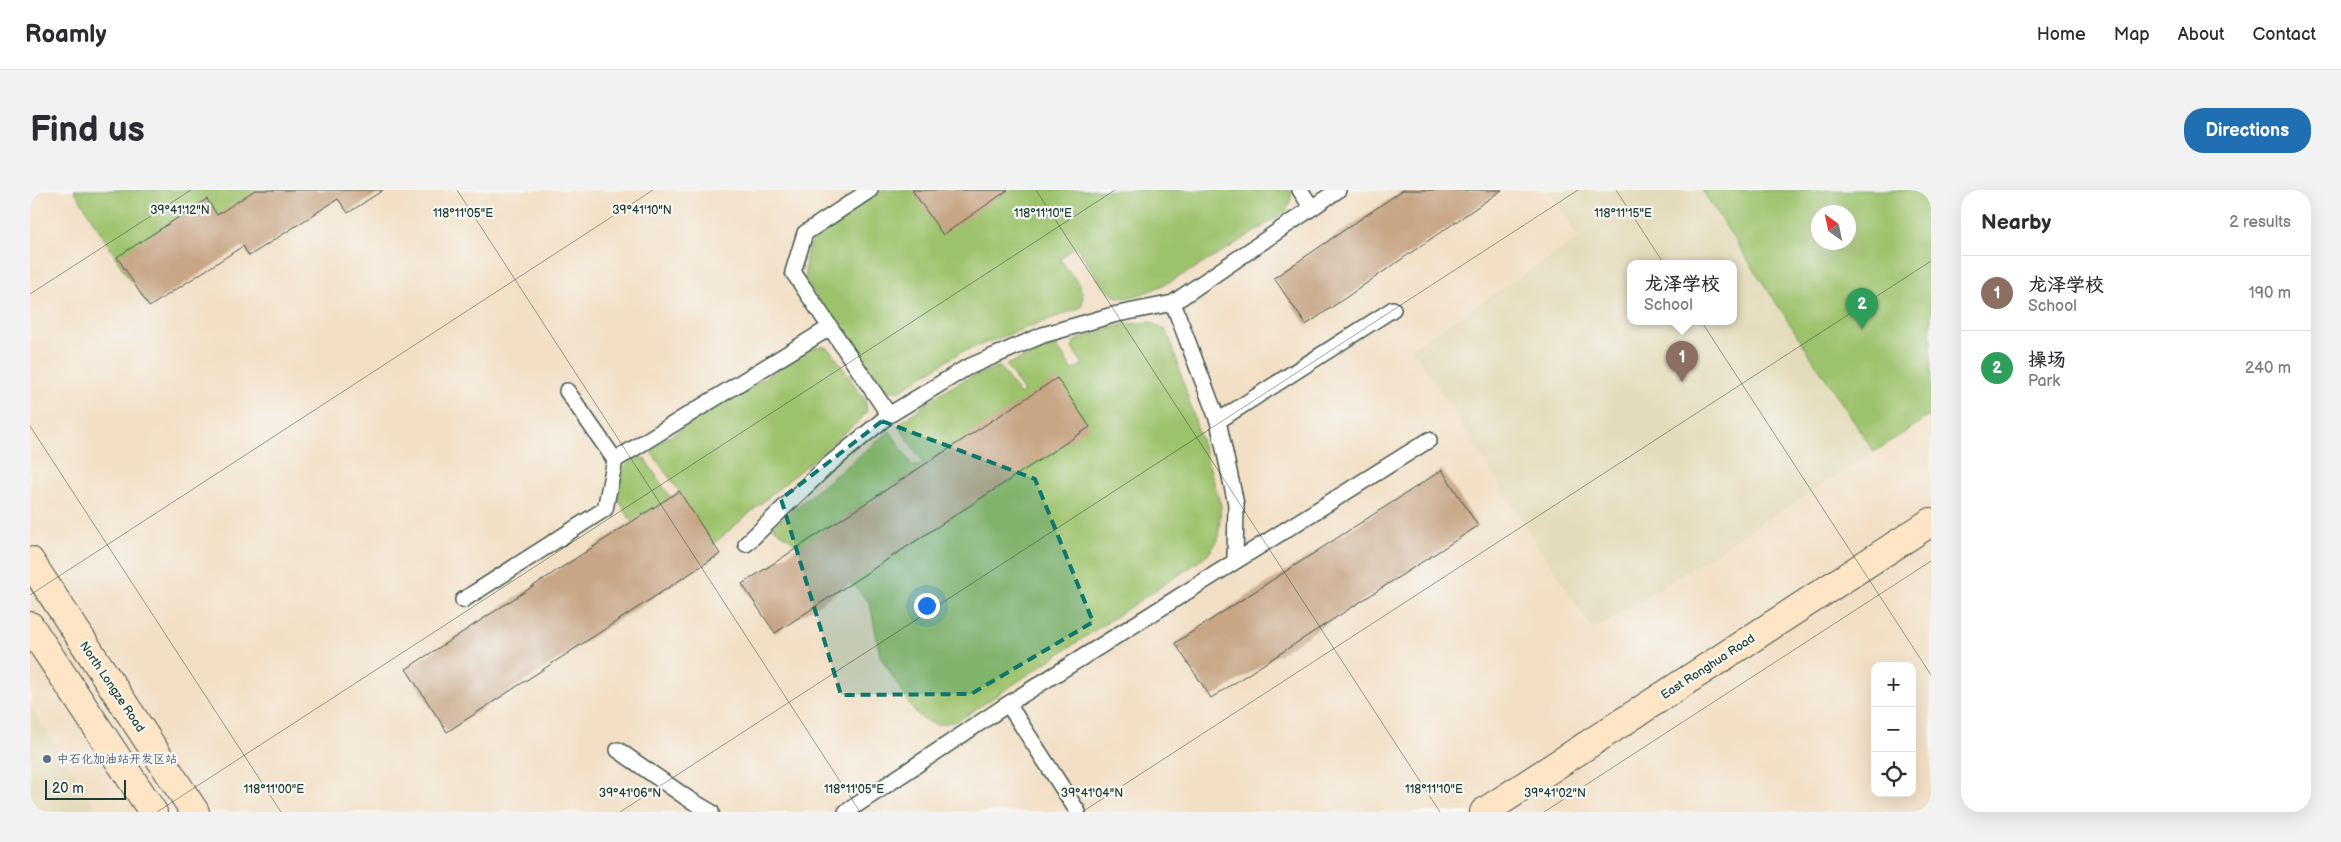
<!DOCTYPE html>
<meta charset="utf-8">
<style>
body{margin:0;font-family:"Balsamiq Sans","LXGW WenKai TC",sans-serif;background:#f2f2f3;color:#2b2b33}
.controls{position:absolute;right:15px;bottom:15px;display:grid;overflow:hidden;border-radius:10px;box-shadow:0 5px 20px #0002}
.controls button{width:45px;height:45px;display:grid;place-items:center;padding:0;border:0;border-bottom:1px solid #e1e1e2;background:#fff;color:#2b2b33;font:25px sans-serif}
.compass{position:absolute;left:1781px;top:15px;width:45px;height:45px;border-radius:50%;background:#fff;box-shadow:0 5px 20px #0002;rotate:327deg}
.scale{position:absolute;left:15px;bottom:12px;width:81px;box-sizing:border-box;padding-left:5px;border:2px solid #1f3d34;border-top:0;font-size:14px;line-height:18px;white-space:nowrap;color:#1f3d34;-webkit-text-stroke:4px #f6f6f2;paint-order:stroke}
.you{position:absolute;left:896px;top:415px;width:18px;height:18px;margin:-12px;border:4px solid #fff;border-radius:50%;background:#1a73e8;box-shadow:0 0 0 8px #1a73e833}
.badge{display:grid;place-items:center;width:32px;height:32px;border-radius:50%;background:#1f6fb2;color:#fff;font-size:16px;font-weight:700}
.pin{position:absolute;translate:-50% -41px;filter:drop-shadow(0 1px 2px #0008)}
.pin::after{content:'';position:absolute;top:26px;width:18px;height:15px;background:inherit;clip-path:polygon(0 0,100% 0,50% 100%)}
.popup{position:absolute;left:1597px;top:70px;width:110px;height:65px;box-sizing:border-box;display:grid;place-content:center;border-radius:10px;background:#fff;filter:drop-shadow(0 1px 4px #0005);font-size:16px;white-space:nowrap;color:#7c7c81}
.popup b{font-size:19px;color:#2b2b33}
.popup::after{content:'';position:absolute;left:50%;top:100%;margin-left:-10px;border:10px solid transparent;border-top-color:#fff}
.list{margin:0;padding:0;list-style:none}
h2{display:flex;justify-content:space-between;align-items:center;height:65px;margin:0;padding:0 20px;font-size:21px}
h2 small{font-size:16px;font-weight:400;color:#7c7c81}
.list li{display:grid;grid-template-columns:32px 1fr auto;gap:15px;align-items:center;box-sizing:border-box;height:75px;padding:0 20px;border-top:1px solid #e1e1e2}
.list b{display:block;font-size:19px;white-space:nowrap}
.list p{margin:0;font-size:16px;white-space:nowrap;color:#7c7c81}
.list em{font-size:16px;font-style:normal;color:#7c7c81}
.icon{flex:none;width:28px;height:28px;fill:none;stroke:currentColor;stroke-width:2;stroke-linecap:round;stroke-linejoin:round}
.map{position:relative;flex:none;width:1901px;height:622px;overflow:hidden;border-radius:20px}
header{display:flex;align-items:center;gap:30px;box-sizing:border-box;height:70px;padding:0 25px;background:#fff;border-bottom:1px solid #e1e1e2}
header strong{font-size:24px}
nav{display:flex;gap:28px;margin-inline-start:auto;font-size:18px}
.intro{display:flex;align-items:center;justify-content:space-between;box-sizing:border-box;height:120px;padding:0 30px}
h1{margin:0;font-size:35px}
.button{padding:12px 22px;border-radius:20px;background:#1f6fb2;color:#fff;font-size:18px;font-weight:700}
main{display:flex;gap:30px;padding:0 30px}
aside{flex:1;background:#fff;border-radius:20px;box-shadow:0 5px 20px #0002}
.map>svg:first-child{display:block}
.built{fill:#e4dbba;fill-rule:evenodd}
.green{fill:#9dc26c;stroke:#5e8050;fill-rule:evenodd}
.building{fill:#c8a585}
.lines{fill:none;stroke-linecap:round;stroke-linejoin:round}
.lane-casing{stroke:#3f554a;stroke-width:18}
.secondary-casing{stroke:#3f554a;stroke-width:30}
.lane{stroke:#fff;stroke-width:15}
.secondary{stroke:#fee5c5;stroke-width:28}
.marked{fill:#0f766e;fill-opacity:0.2;stroke:#0f766e;stroke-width:4;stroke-dasharray:10 6;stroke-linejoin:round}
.ticks{fill:none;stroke:#1f3d34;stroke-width:1;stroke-opacity:0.45}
.service-dot{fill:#5c6f8a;stroke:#f6f6f2;stroke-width:2}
.labels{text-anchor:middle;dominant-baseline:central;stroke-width:4.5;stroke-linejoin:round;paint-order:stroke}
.street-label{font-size:12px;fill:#1f3d34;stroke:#f6f6f2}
.service-label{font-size:12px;fill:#4e5e75;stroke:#f6f6f2;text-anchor:start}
.ticks-label{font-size:12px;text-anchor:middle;fill:#1f3d34;stroke:#f6f6f2;stroke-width:4.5;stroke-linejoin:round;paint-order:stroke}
</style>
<header>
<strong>Roamly</strong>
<nav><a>Home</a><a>Map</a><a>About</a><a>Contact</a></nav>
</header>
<div class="intro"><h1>Find us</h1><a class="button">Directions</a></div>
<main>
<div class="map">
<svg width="1901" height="622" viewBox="0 0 1901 622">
<rect width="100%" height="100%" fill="#f6f6f2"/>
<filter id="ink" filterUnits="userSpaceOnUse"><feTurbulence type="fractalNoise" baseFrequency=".02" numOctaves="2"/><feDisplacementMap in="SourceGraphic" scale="10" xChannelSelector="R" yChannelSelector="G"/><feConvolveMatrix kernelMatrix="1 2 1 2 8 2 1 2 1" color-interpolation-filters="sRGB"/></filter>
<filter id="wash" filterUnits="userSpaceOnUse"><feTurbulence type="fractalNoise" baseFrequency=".0096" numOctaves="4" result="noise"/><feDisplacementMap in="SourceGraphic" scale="20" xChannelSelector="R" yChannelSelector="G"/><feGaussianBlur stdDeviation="1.12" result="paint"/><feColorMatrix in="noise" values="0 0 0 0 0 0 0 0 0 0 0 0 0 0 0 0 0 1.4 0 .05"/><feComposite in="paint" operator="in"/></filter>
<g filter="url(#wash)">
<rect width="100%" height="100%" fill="#f3dfc5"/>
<path class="built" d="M 1519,0 L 1901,0 L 1901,225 L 1563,441 L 1382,158 L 1549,48 ZM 1788,22 L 1818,22 L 1818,52 L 1788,52 ZM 1601,73 L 1703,73 L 1703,131 L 1601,131 Z
M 0,516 L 69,622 L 0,622 Z"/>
<path class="green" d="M 44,0 L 245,0 L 101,92 Z
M 853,0 L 1261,0 L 1261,8 L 1257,21 C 1229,38 1115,117 1087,107 C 1071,100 1057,70 1046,56 L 1030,69 C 1039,83 1061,102 1050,118 L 929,163 L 869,201 L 855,201 L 846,191 L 776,92 C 775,80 774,69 779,57 C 788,36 833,13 853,0 Z
M 1672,0 L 1901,0 L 1901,225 L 1844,262 ZM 1788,22 L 1818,22 L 1818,52 L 1788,52 Z
M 1121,132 L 1135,140 L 1140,149 L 1191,315 L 1188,350 L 1180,362 L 1165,374 L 928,531 L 907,535 L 894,530 L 884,521 L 850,466 L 840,413 L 816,388 L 742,337 L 860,241 L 883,277 L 893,272 L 868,235 C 899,210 931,187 970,177 L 990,205 L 994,202 L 976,175 L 1026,155 L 1043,180 L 1053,174 L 1042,159 L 1044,151 L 1095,134 Z
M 793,156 L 801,161 L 835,210 L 837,220 L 831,229 L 656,377 L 635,376 C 623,360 584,313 585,296 C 586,282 597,273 608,266 L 615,269 L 644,313 L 653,307 L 619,259 L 783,158 Z"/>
<g id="blocks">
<path class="building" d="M 225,0 L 353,0 L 318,23 L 308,9 L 219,66 L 213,56 L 119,117 L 87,67 L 177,9 L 187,25 Z
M 882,0 L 978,0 L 913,45 Z
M 1373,0 L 1472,0 L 1276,135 L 1244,88 Z
M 1027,188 L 1060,237 L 745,443 L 712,394 Z
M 1412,280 L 1448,336 L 1181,508 L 1145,453 Z
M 649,301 L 690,364 L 417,542 L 376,479 Z"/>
</g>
</g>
<g filter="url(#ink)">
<use href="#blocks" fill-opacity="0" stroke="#3f554a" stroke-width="1"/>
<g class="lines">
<defs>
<path id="lane" d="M 840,0 L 775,43 L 763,82 L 859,225
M 1270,0 L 1282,18
M 1143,113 L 1188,231 L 1206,314 L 1205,371
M 537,201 L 585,270 L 799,138
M 1188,231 L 1363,119
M 716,354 L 796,277 L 859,225 L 936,178 L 1013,145 L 1083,125 L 1143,113 L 1308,0
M 433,410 L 575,319 L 585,270
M 978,514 L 1048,622
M 588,560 L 657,608 L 681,622
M 816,622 L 978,514 L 1399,250"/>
<path id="secondary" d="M 0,371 L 165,622
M 0,436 L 123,622
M 1454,622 L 1901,332"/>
</defs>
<use href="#lane" class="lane-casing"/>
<use href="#secondary" class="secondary-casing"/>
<use href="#lane" class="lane"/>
<use href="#secondary" class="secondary"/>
</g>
</g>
<path class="marked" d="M 852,231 L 1005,289 L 1063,432 L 941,504 L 811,505 L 751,309 Z"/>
<path class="ticks" d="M 427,0 L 830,622M 1006,0 L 1410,622M 1586,0 L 1901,485M 0,104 L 161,0M 0,236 L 251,622M 0,405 L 623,0M 127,622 L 1085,0M 590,622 L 1548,0M 1052,622 L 1901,71M 1514,622 L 1901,371"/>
<circle class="service-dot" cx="17" cy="569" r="5"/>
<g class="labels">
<g class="street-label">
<text transform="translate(1678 477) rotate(-33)">East Ronghua Road</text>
<text transform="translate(82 497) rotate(56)">North Longze Road</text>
</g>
<g class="service-label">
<text x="27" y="569">中石化加油站开发区站</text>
</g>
</g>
<g class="ticks-label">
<text x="150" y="24">39°41'12"N</text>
<text x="612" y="24">39°41'10"N</text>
<text x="1593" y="27">118°11'15"E</text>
<text x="433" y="27">118°11'05"E</text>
<text x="1013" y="27">118°11'10"E</text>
<text x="244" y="603">118°11'00"E</text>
<text x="824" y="603">118°11'05"E</text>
<text x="1404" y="603">118°11'10"E</text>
<text x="600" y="607">39°41'06"N</text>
<text x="1062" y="607">39°41'04"N</text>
<text x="1525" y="607">39°41'02"N</text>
</g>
</svg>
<div class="controls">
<button>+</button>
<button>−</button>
<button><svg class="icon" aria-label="locate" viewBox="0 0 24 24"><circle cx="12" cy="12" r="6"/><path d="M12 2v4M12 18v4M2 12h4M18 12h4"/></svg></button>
</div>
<svg class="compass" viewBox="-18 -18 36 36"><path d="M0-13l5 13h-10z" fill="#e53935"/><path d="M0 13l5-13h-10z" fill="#7c7c81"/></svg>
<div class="scale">20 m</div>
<div class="you"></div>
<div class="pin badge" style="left:1652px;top:192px;background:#8d6e63">1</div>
<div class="popup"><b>龙泽学校</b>School</div>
<div class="pin badge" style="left:1832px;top:139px;background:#2e9e5b">2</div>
</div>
<aside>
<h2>Nearby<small>2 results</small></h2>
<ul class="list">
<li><span class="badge" style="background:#8d6e63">1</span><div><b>龙泽学校</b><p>School</p></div><em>190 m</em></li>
<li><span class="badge" style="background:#2e9e5b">2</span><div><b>操场</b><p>Park</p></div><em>240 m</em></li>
</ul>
</aside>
</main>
